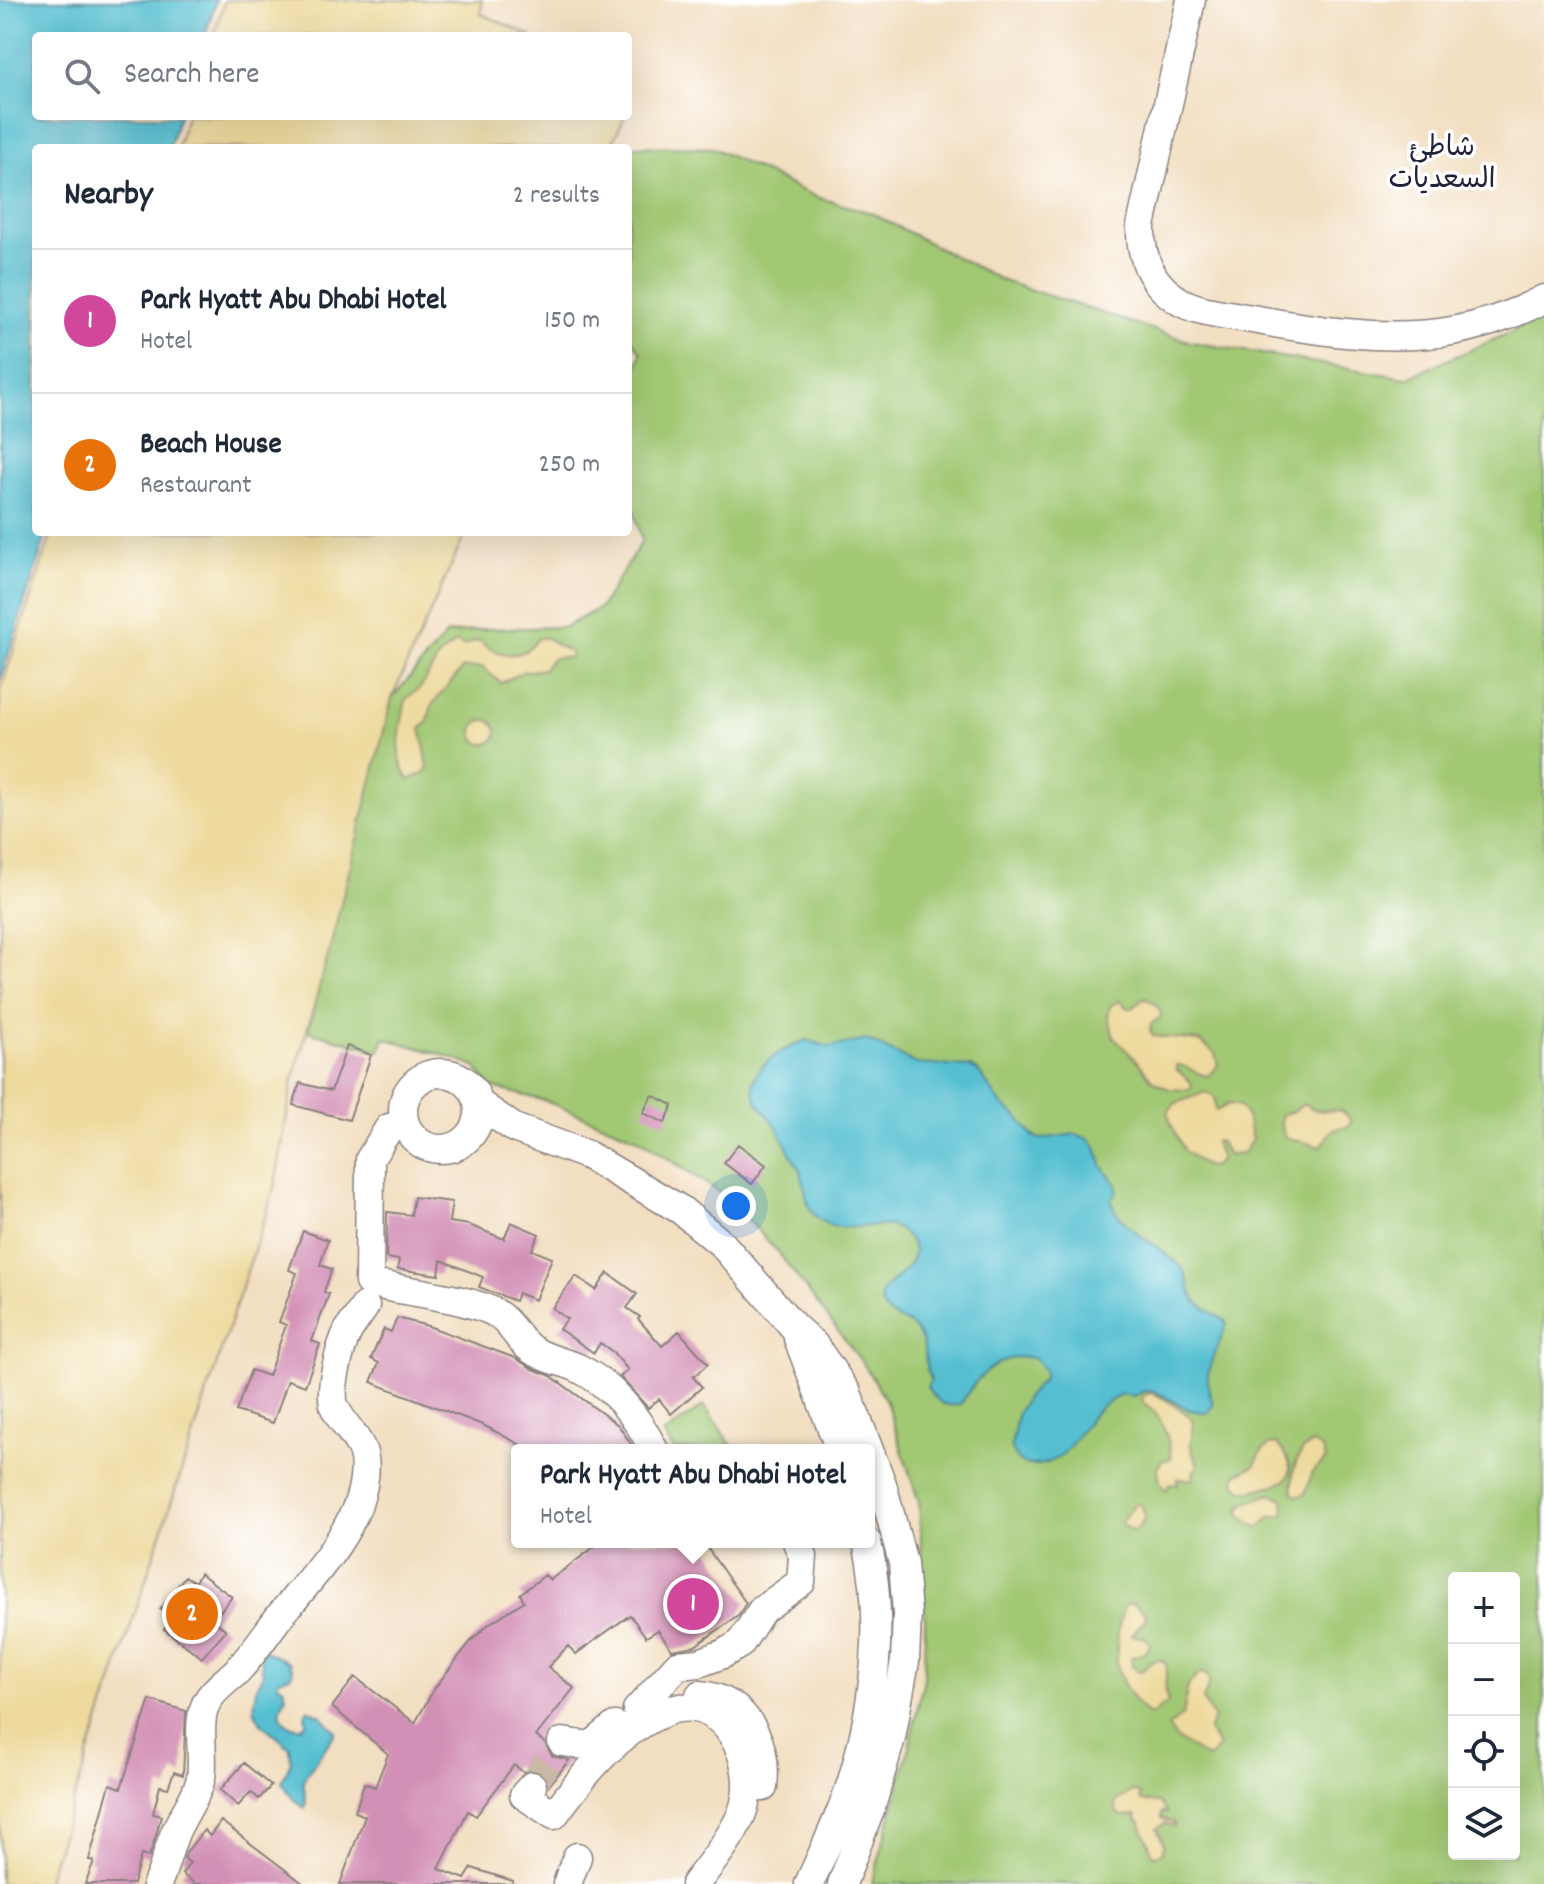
<!DOCTYPE html>
<meta charset="utf-8">
<style>
body{margin:0;font-family:Dekko,"Playpen Sans Arabic",sans-serif;background:#f6f6f7;color:#1f2937}
.controls{position:absolute;right:24px;bottom:24px;display:grid;overflow:hidden;border-radius:8px;box-shadow:0 8px 32px #0002}
.controls button{width:72px;height:72px;display:grid;place-items:center;padding:0;border:0;border-bottom:2px solid #e0e1e3;background:#fff;color:#1f2937;font:40px sans-serif}
.you{position:absolute;left:736px;top:1206px;width:28px;height:28px;margin:-20px;border:6px solid #fff;border-radius:50%;background:#1a73e8;box-shadow:0 0 0 12px #1a73e833}
.badge{display:grid;place-items:center;width:52px;height:52px;border-radius:50%;background:#d93025;color:#fff;font-size:26px;font-weight:700}
.pin{position:absolute;translate:-50% -50%;border:4px solid #fff;box-shadow:0 2px 8px #0006}
.popup{position:absolute;left:511px;top:1444px;width:364px;height:104px;box-sizing:border-box;display:grid;place-content:center;border-radius:8px;background:#fff;filter:drop-shadow(0 2px 6px #0005);font-size:26px;white-space:nowrap;color:#747a83}
.popup b{font-size:30px;color:#1f2937}
.popup::after{content:'';position:absolute;left:50%;top:100%;margin-left:-16px;border:16px solid transparent;border-top-color:#fff}
.list{margin:0;padding:0;list-style:none}
h2{display:flex;justify-content:space-between;align-items:center;height:104px;margin:0;padding:0 32px;font-size:34px}
h2 small{font-size:26px;font-weight:400;color:#747a83}
.list li{display:grid;grid-template-columns:52px 1fr auto;gap:24px;align-items:center;box-sizing:border-box;height:144px;padding:0 32px;border-top:2px solid #e0e1e3}
.list b{display:block;font-size:30px;white-space:nowrap}
.list p{margin:0;font-size:26px;white-space:nowrap;color:#747a83}
.list em{font-size:26px;font-style:normal;color:#747a83}
.icon{flex:none;width:44px;height:44px;fill:none;stroke:currentColor;stroke-width:2;stroke-linecap:round;stroke-linejoin:round}
.map{position:relative;flex:none;width:1544px;height:1884px;overflow:hidden}
.search{position:absolute;background:#fff;box-shadow:0 8px 32px #0002;left:32px;top:32px;width:600px;height:88px;display:flex;align-items:center;gap:20px;box-sizing:border-box;padding:0 28px;border-radius:8px;color:#747a83;font-size:30px}
.panel{position:absolute;background:#fff;box-shadow:0 8px 32px #0002;left:32px;top:144px;width:600px;height:392px;border-radius:8px}
.map>svg:first-child{display:block}
.green{fill:#a1c873;stroke:#627557;stroke-width:2;fill-rule:evenodd}
.sand{fill:#eeda9e;stroke:#887e6c;stroke-width:2}
.water{fill:#55bfd1;stroke:#3c7086;stroke-width:2}
.building{fill:#d390b6}
.lines{fill:none;stroke-linecap:round;stroke-linejoin:round}
.minor-tunnel{stroke:#c8b8a5;stroke-width:28;stroke-dasharray:28 14;stroke-linecap:butt}
.minor-casing{stroke:#8a807e;stroke-width:31}
.minor{stroke:#fff;stroke-width:28}
.labels{text-anchor:middle;dominant-baseline:central;stroke-width:7;stroke-linejoin:round;paint-order:stroke}
.quarter-label{font-size:28px;fill:#22223b;stroke:#fff}
</style>
<div class="map">
<svg width="1544" height="1884" viewBox="0 0 1544 1884">
<rect width="100%" height="100%" fill="#fff"/>
<filter id="ink" filterUnits="userSpaceOnUse"><feTurbulence type="fractalNoise" baseFrequency=".0125" numOctaves="2"/><feDisplacementMap in="SourceGraphic" scale="16" xChannelSelector="R" yChannelSelector="G"/><feConvolveMatrix kernelMatrix="1 2 1 2 8 2 1 2 1" color-interpolation-filters="sRGB"/></filter>
<filter id="wash" filterUnits="userSpaceOnUse"><feTurbulence type="fractalNoise" baseFrequency=".006" numOctaves="4" result="noise"/><feDisplacementMap in="SourceGraphic" scale="32" xChannelSelector="R" yChannelSelector="G"/><feGaussianBlur stdDeviation="1.8" result="paint"/><feColorMatrix in="noise" values="0 0 0 0 0 0 0 0 0 0 0 0 0 0 0 0 0 1.4 0 .05"/><feComposite in="paint" operator="in"/></filter>
<g filter="url(#wash)">
<rect width="100%" height="100%" fill="#f2dec0"/>
<path class="green" d="M 635,146 L 713,148 L 816,197 L 871,213 L 1003,281 L 1191,342 L 1406,378 L 1530,324 L 1544,314 L 1544,1884 L 872,1884 L 907,1756 L 924,1678 L 925,1620 L 919,1502 L 886,1401 L 865,1366 L 777,1251 L 728,1198 L 637,1138 L 546,1101 L 491,1087 L 475,1067 L 447,1056 L 384,1038 L 380,1051 L 308,1031 L 392,698 L 447,634 L 487,629 L 565,627 L 600,608 L 642,541 L 628,487 L 628,379 L 635,373 L 641,353 L 628,334 L 628,154 ZM 1454,1578 L 1514,1578 L 1514,1854 L 1454,1854 Z
M 704,1406 L 735,1450 L 674,1450 L 663,1434 Z"/>
<path class="sand" d="M 225,0 L 482,0 L 481,14 L 532,36 L 214,36 Z
M 187,116 L 625,116 L 610,148 L 177,148 Z
M 52,532 L 466,532 L 392,698 L 329,952 L 293,1080 L 275,1186 L 46,1884 L 0,1884 L 0,692 Z
M 538,638 L 547,638 C 559,648 561,646 571,653 L 570,658 C 557,656 550,657 544,669 L 522,672 L 501,683 L 482,667 L 463,668 L 432,705 L 427,723 L 421,728 L 428,767 L 425,773 L 409,780 C 392,756 401,726 406,699 L 421,687 L 440,655 L 457,642 L 463,646 L 479,640 C 488,651 510,658 523,652 C 529,650 533,642 538,638 Z
M473 732a12 12 0 1 1 24 0a12 12 0 1 1-24 0Z
M 1143,999 C 1152,999 1161,1008 1161,1017 L 1151,1024 L 1150,1031 L 1153,1036 L 1199,1041 L 1215,1053 L 1218,1065 L 1208,1076 C 1197,1076 1187,1064 1176,1065 L 1177,1070 L 1192,1083 L 1190,1090 L 1169,1089 L 1153,1081 L 1139,1063 L 1114,1038 L 1108,1015 L 1111,1005 L 1120,1001 L 1127,1008 L 1133,1008 Z
M 1205,1092 L 1215,1098 L 1216,1111 L 1229,1104 L 1240,1106 L 1247,1117 L 1252,1140 L 1243,1153 L 1228,1156 L 1222,1144 L 1218,1141 L 1215,1142 L 1221,1160 L 1213,1167 C 1200,1167 1196,1157 1185,1152 L 1170,1122 L 1168,1112 L 1174,1104 Z
M 1305,1104 C 1307,1106 1314,1110 1317,1110 C 1332,1113 1343,1104 1351,1122 L 1349,1126 C 1327,1130 1332,1130 1321,1147 L 1285,1137 L 1280,1122 L 1282,1114 L 1295,1111 L 1301,1105 Z
M 1150,1393 C 1159,1394 1189,1413 1192,1421 C 1196,1430 1189,1438 1191,1447 C 1192,1453 1196,1459 1198,1465 L 1193,1473 L 1194,1479 L 1177,1479 L 1178,1484 L 1169,1485 L 1166,1491 L 1160,1482 L 1157,1467 L 1163,1460 L 1171,1459 C 1170,1442 1166,1429 1157,1415 C 1154,1409 1146,1406 1142,1401 L 1143,1396 Z
M 1313,1443 L 1322,1449 L 1326,1460 L 1313,1471 L 1305,1494 L 1298,1496 L 1293,1493 C 1291,1473 1295,1452 1313,1443 Z
M 1271,1444 L 1278,1445 C 1294,1463 1297,1481 1270,1486 C 1256,1489 1246,1497 1235,1483 L 1236,1475 L 1254,1466 L 1262,1451 Z
M 1271,1494 L 1283,1499 L 1285,1511 L 1283,1515 L 1271,1516 L 1259,1528 L 1243,1518 L 1239,1510 L 1245,1503 Z
M 1135,1504 L 1140,1504 C 1148,1515 1144,1523 1134,1531 L 1129,1530 L 1122,1523 L 1125,1516 Z
M 1134,1604 L 1145,1613 L 1146,1619 L 1132,1635 L 1146,1638 L 1150,1643 C 1148,1654 1140,1655 1131,1657 L 1132,1666 L 1139,1672 C 1150,1667 1152,1655 1165,1662 L 1167,1670 L 1165,1688 L 1168,1702 L 1151,1715 C 1140,1712 1120,1681 1118,1669 C 1115,1656 1118,1614 1126,1605 Z
M 1200,1673 L 1207,1675 L 1210,1681 L 1203,1700 L 1214,1718 L 1208,1731 L 1219,1747 L 1208,1759 L 1177,1739 L 1168,1727 L 1183,1715 L 1188,1685 Z
M 1132,1791 L 1141,1794 L 1140,1799 L 1142,1801 L 1159,1803 L 1167,1813 L 1161,1813 L 1161,1818 L 1175,1823 L 1174,1826 L 1165,1823 L 1157,1829 L 1164,1844 L 1162,1853 L 1154,1856 C 1151,1852 1144,1830 1140,1822 L 1137,1821 L 1136,1815 L 1122,1816 L 1116,1812 L 1116,1802 Z"/>
<path class="water" d="M 0,0 L 216,0 L 205,36 L 36,36 L 36,116 L 179,116 L 169,148 L 36,148 L 36,532 L 47,532 L 0,681 Z
M 807,1040 L 829,1047 L 867,1040 L 917,1064 L 970,1067 L 978,1071 L 1002,1105 L 1017,1116 L 1033,1136 L 1039,1139 L 1076,1134 L 1089,1139 L 1095,1145 L 1103,1167 L 1117,1185 L 1117,1192 L 1111,1200 C 1115,1226 1163,1247 1181,1267 C 1190,1276 1188,1292 1196,1301 C 1202,1307 1218,1316 1227,1322 C 1219,1352 1197,1371 1214,1404 L 1207,1413 L 1190,1410 L 1154,1391 L 1144,1391 L 1134,1396 L 1121,1394 C 1114,1399 1105,1403 1099,1409 C 1076,1429 1070,1465 1033,1465 C 1021,1465 1014,1457 1011,1446 L 1018,1412 L 1026,1398 L 1044,1378 L 1044,1370 L 1036,1359 C 1011,1352 991,1365 975,1383 C 969,1390 966,1398 960,1404 C 943,1409 936,1400 927,1387 L 931,1380 C 922,1364 929,1345 915,1329 C 904,1318 881,1318 881,1298 C 881,1281 929,1266 909,1239 C 887,1208 848,1242 819,1219 C 802,1206 808,1185 799,1169 C 791,1155 784,1140 776,1126 C 770,1115 759,1109 755,1096 C 745,1067 785,1048 807,1040 Z
M 260,1649 L 289,1662 L 293,1670 L 291,1676 L 278,1680 L 278,1684 L 284,1688 L 286,1698 C 274,1713 282,1728 302,1727 L 307,1722 L 305,1715 L 308,1709 L 322,1716 L 336,1732 L 305,1777 C 301,1789 308,1796 305,1808 L 293,1799 L 282,1782 L 291,1761 L 290,1748 L 261,1723 L 254,1710 L 256,1688 L 263,1676 Z"/>
<g id="blocks">
<path class="building" d="M 347,1046 L 371,1055 L 349,1120 L 293,1105 L 300,1083 L 331,1091 Z
M 652,1095 L 673,1105 L 665,1123 L 643,1113 Z
M 738,1144 L 766,1165 L 752,1184 L 724,1163 Z
M 414,1197 L 452,1202 L 449,1222 L 469,1225 L 504,1239 L 511,1222 L 539,1234 L 532,1250 L 552,1258 L 535,1300 L 518,1293 L 515,1301 L 479,1287 L 483,1277 L 441,1260 L 439,1275 L 397,1269 L 399,1260 L 386,1258 L 387,1212 L 411,1215 Z
M 303,1231 L 328,1240 L 320,1265 L 332,1269 L 324,1292 L 329,1294 L 312,1341 L 320,1344 L 305,1386 L 288,1380 L 273,1423 L 236,1411 L 251,1370 L 268,1376 L 286,1325 L 279,1322 L 297,1273 L 289,1270 Z
M 608,1273 L 637,1294 L 627,1308 L 640,1317 L 638,1319 L 662,1346 L 679,1331 L 708,1364 L 693,1377 L 702,1387 L 671,1414 L 659,1399 L 648,1408 L 620,1377 L 628,1370 L 613,1352 L 600,1343 L 594,1353 L 559,1329 L 567,1319 L 552,1308 L 576,1276 L 596,1290 Z
M 397,1318 L 428,1326 L 515,1358 L 533,1369 L 551,1376 L 618,1425 L 635,1450 L 530,1450 L 485,1426 L 371,1382 L 379,1363 L 371,1359 L 378,1342 L 384,1329 L 391,1332 Z
M 601,1542 L 703,1542 L 746,1603 L 738,1616 L 695,1646 L 672,1650 L 658,1630 L 646,1637 L 630,1615 L 576,1654 L 568,1646 L 548,1667 L 574,1688 L 536,1736 L 545,1743 L 552,1756 L 569,1760 L 549,1786 L 543,1773 L 535,1769 L 523,1772 L 514,1765 L 476,1816 L 468,1811 L 439,1869 L 465,1879 L 472,1868 L 513,1881 L 513,1884 L 340,1884 L 365,1816 L 355,1812 L 364,1783 L 375,1787 L 388,1754 L 332,1707 L 355,1677 L 415,1723 L 434,1689 L 471,1641 L 489,1624 L 524,1601 L 520,1594 L 545,1575 L 550,1580 Z
M 200,1573 L 232,1597 L 213,1620 L 226,1630 L 202,1658 L 164,1629 L 172,1618 L 160,1609 L 185,1576 L 195,1582 Z
M 150,1700 L 186,1711 L 183,1775 L 174,1772 L 168,1788 L 160,1786 L 153,1814 L 161,1816 L 157,1832 L 149,1857 L 141,1855 L 133,1884 L 85,1884 L 94,1861 L 89,1860 L 110,1784 L 121,1788 Z
M 244,1763 L 271,1786 L 259,1799 L 251,1792 L 238,1806 L 220,1790 Z
M 221,1821 L 304,1884 L 195,1884 L 182,1874 L 190,1863 L 184,1858 L 187,1851 L 204,1830 L 210,1836 Z"/>
</g>
</g>
<g filter="url(#ink)">
<use href="#blocks" fill-opacity="0" stroke="#8a807e" stroke-width="2"/>
<g class="lines">
<path class="minor-tunnel" d="M 532,1786 L 562,1742"/>
<defs>
<path id="minor" d="M 1191,0 L 1141,226 C 1140,255 1150,282 1176,299 C 1194,311 1219,313 1240,317 C 1308,329 1383,343 1452,331 C 1485,325 1515,314 1544,299
M403 1111a38 38 0 1 1 76 0a38 38 0 1 1-76 0Z
M 478,1103 L 514,1128 L 587,1155 L 681,1210 L 722,1244 L 793,1326 L 814,1345 L 847,1393 L 882,1484 L 903,1563 L 907,1614 L 905,1661 L 891,1738 L 870,1810 L 842,1884
M 369,1282 L 370,1159 L 389,1128 L 405,1123
M 384,1286 C 412,1292 475,1300 497,1314 C 513,1324 519,1344 536,1352 C 548,1359 563,1362 576,1367 C 611,1383 637,1416 654,1450
M 798,1338 L 840,1450
M 700,1695 C 747,1700 768,1743 763,1787
M 637,1710 L 678,1665 L 699,1663 L 723,1654 L 740,1644 L 762,1610 L 801,1582 L 803,1556 L 797,1542
M 562,1742 L 591,1746 L 615,1726
M 532,1786 L 524,1795 L 554,1815 C 583,1775 618,1731 665,1712 C 722,1689 758,1759 744,1807 C 737,1831 711,1864 695,1884
M 157,1884 C 164,1869 167,1854 173,1838 C 180,1817 196,1800 201,1778 C 205,1753 195,1721 208,1700 C 215,1688 228,1680 238,1670 C 253,1654 265,1635 279,1617 C 309,1580 355,1533 363,1485 C 371,1442 351,1439 335,1408 C 328,1392 340,1347 348,1331 C 353,1323 360,1314 365,1306
M 567,1884 L 577,1857
M 809,1884 C 824,1850 841,1816 852,1781 C 875,1704 885,1621 867,1542"/>
</defs>
<use href="#minor" class="minor-casing"/>
<use href="#minor" class="minor"/>
</g>
</g>
<g class="labels">
<g class="quarter-label">
<text x="1442" y="150">شاطئ<tspan x="1442" dy="32">السعديات</tspan></text>
</g>
</g>
</svg>
<div class="controls">
<button>+</button>
<button>−</button>
<button><svg class="icon" aria-label="locate" viewBox="0 0 24 24"><circle cx="12" cy="12" r="6"/><path d="M12 2v4M12 18v4M2 12h4M18 12h4"/></svg></button>
<button><svg class="icon" aria-label="layers" viewBox="0 0 24 24"><path d="M12 4l9 5-9 5-9-5zM3 14l9 5 9-5"/></svg></button>
</div>
<div class="you"></div>
<div class="pin badge" style="left:693px;top:1604px;background:#d1479c">1</div>
<div class="popup"><b>Park Hyatt Abu Dhabi Hotel</b>Hotel</div>
<div class="pin badge" style="left:192px;top:1614px;background:#e8710a">2</div>
<div class="search"><svg class="icon" aria-label="search" viewBox="0 0 24 24"><circle cx="10" cy="10" r="6"/><path d="M15 15l6 6"/></svg>Search here</div>
<section class="panel">
<h2>Nearby<small>2 results</small></h2>
<ul class="list">
<li><span class="badge" style="background:#d1479c">1</span><div><b>Park Hyatt Abu Dhabi Hotel</b><p>Hotel</p></div><em>150 m</em></li>
<li><span class="badge" style="background:#e8710a">2</span><div><b>Beach House</b><p>Restaurant</p></div><em>250 m</em></li>
</ul>
</section>
</div>
